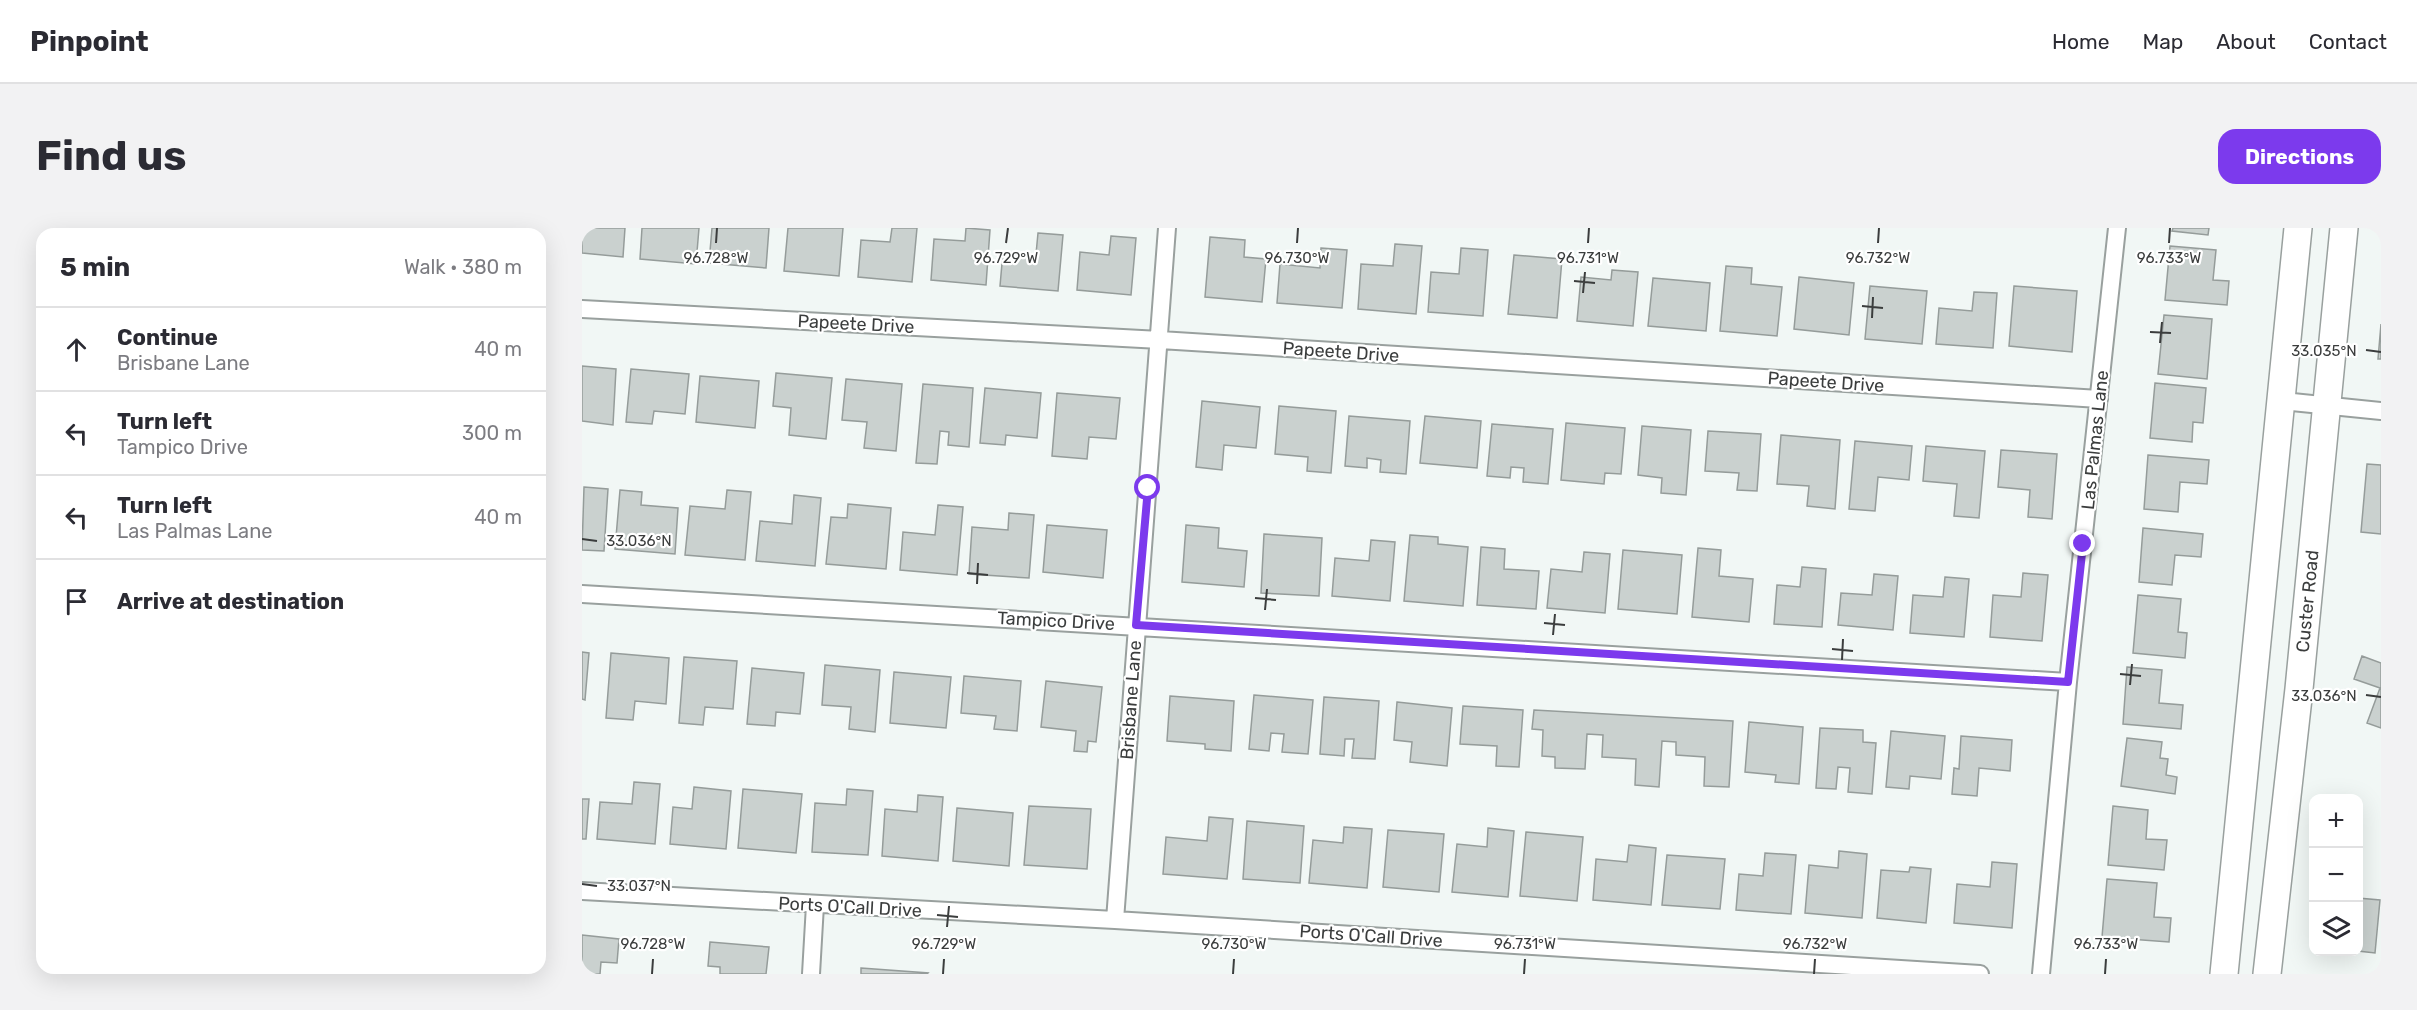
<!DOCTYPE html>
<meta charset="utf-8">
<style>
body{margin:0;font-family:Rubik,sans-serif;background:#f2f2f3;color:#2b2b33}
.controls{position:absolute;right:18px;bottom:18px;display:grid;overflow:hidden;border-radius:12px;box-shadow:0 6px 24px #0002}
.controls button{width:54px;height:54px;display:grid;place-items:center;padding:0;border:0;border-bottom:2px solid #e1e1e2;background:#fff;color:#2b2b33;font:30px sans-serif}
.stop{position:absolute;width:18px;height:18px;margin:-14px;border:4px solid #7c3aed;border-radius:50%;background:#fff}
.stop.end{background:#7c3aed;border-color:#fff;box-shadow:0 2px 6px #0008}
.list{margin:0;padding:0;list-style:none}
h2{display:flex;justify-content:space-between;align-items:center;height:78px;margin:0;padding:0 24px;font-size:26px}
h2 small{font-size:20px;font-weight:400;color:#7c7c81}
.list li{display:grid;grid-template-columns:39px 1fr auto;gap:18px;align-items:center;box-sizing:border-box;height:84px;padding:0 24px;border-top:2px solid #e1e1e2}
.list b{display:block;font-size:22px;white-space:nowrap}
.list p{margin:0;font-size:20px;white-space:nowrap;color:#7c7c81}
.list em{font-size:20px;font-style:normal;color:#7c7c81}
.icon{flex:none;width:33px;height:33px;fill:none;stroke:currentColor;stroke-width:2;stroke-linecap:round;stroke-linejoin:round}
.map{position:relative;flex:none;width:1799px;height:746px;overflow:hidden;border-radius:18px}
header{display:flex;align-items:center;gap:36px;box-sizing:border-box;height:84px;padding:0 30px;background:#fff;border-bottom:2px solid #e1e1e2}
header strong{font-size:28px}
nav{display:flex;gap:33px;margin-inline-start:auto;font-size:21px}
.intro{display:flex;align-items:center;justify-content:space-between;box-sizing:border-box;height:144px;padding:0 36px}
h1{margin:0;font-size:42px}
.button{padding:15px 27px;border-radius:18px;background:#7c3aed;color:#fff;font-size:21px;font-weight:700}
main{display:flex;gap:36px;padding:0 36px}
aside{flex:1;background:#fff;border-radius:18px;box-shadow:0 6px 24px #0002}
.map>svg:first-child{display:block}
.building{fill:#cad1cf;stroke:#959c9a;stroke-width:1.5}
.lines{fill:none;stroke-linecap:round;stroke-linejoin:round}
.street-casing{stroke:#99a09e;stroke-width:20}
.primary-casing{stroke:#99a09e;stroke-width:30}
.street{stroke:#fff;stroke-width:16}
.primary{stroke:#fff;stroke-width:27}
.route{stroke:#7c3aed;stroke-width:8}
.ticks{fill:none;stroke:#3b3d3d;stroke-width:2}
.labels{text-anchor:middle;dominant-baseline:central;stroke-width:4.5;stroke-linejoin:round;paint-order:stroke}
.street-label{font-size:18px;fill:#3b3d3d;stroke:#fff}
.ticks-label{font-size:15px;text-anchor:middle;fill:#3b3d3d;stroke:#fff;stroke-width:4.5;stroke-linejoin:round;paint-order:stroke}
</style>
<header>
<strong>Pinpoint</strong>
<nav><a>Home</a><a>Map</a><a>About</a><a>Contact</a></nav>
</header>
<div class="intro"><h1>Find us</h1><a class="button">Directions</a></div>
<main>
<aside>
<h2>5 min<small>Walk · 380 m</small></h2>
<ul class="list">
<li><svg class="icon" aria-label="ahead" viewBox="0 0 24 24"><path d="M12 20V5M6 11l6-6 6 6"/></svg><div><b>Continue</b><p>Brisbane Lane</p></div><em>40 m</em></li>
<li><svg class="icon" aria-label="left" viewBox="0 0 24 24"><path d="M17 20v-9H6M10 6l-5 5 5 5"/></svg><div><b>Turn left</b><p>Tampico Drive</p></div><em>300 m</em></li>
<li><svg class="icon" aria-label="left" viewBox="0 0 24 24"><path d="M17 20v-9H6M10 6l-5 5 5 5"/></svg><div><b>Turn left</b><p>Las Palmas Lane</p></div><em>40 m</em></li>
<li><svg class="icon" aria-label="arrive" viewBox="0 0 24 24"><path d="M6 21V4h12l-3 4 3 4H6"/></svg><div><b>Arrive at destination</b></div></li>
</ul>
</aside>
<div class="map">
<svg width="1799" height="746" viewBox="0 0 1799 746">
<rect width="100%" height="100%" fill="#f1f7f5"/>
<path class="building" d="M 0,0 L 43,0 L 41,29 L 0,25 Z
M 60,0 L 117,0 L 114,36 L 58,31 Z
M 130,0 L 187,0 L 184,40 L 127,35 Z
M 206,0 L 261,0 L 257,48 L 202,43 Z
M 310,0 L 335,0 L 330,54 L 276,49 L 279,12 L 308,14 Z
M 384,0 L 408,2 L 404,57 L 349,52 L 352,11 L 383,13 Z
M 1591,0 L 1627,0 L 1626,7 L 1590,3 Z
M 456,5 L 481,7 L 476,63 L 418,58 L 421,24 L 454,26 Z
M 529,8 L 554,10 L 549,67 L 495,62 L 498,24 L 527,27 Z
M 628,9 L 663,12 L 662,29 L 684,31 L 680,74 L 623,69 Z
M 813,16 L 840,18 L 834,86 L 776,81 L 779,36 L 811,38 Z
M 1588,18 L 1634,22 L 1631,52 L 1647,53 L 1645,77 L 1583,72 Z
M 739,20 L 765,22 L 760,80 L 695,75 L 698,36 L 738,40 Z
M 879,20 L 906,22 L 901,88 L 846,84 L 849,44 L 877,46 Z
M 932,27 L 980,31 L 975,90 L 926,86 Z
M 1144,38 L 1170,40 L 1169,56 L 1200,59 L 1195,108 L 1138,103 Z
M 1030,42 L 1056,44 L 1051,98 L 995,93 L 999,49 L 1029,52 Z
M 1217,49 L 1272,55 L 1267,107 L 1212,101 Z
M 1071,50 L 1128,55 L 1124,103 L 1066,98 Z
M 1288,58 L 1345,63 L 1340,116 L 1283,111 Z
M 1432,58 L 1495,63 L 1490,124 L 1427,118 Z
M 1392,64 L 1415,65 L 1411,120 L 1354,116 L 1357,80 L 1390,83 Z
M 1582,87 L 1630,91 L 1625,151 L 1576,146 Z
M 1799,96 L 1799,131 L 1796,131 Z
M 0,138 L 34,141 L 31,197 L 0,193 Z
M 49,141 L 107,146 L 103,186 L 72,183 L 70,196 L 44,194 Z
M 194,145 L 250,150 L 244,211 L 207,207 L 209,180 L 191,178 Z
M 118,148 L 177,153 L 173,200 L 114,194 Z
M 264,151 L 320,156 L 314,223 L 282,220 L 285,194 L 260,192 Z
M 1573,155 L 1624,160 L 1621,195 L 1611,194 L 1610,214 L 1568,210 Z
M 341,156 L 391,160 L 387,219 L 366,217 L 367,204 L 358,203 L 355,236 L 334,235 Z
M 403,160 L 459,165 L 455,210 L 424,207 L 423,217 L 398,215 Z
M 475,165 L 538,170 L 534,211 L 507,209 L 505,231 L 470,228 Z
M 620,173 L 678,179 L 674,220 L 642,217 L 640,242 L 614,239 Z
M 697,178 L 754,183 L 749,245 L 725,243 L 726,229 L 693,226 Z
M 767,188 L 828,193 L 824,246 L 798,244 L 799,232 L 785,230 L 785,240 L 763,238 Z
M 843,188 L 899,193 L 895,240 L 838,235 Z
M 984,195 L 1043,200 L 1039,246 L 1023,245 L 1022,256 L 979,252 Z
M 910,196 L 971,201 L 966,256 L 941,254 L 942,240 L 929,239 L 928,250 L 905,248 Z
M 1060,198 L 1109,202 L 1104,267 L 1079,265 L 1080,250 L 1056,247 Z
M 1126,203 L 1179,206 L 1175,263 L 1155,262 L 1157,245 L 1123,243 Z
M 1199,207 L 1258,212 L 1253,281 L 1225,278 L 1227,258 L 1195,256 Z
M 1273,213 L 1330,218 L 1327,252 L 1296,249 L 1293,283 L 1267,281 Z
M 1344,218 L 1403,223 L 1397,290 L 1372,288 L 1375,256 L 1341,253 Z
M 1419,222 L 1475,226 L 1470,291 L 1446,289 L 1448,262 L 1416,259 Z
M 1566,227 L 1627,232 L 1625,256 L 1598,254 L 1596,284 L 1562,281 Z
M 1785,236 L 1799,237 L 1799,306 L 1779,304 Z
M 2,259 L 26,261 L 22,323 L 0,322 Z
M 38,262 L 60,264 L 59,277 L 96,280 L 93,326 L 33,321 Z
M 145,262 L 169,264 L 163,332 L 103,327 L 108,278 L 143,281 Z
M 212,267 L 239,270 L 233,338 L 174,333 L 178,293 L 210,296 Z
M 266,276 L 309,280 L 304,341 L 244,336 L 249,289 L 265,290 Z
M 356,277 L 381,279 L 375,347 L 318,342 L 321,304 L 353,307 Z
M 427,285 L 452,287 L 447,350 L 387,346 L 390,299 L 426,302 Z
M 465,297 L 525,302 L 521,350 L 461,344 Z
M 604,297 L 637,300 L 636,320 L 665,323 L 662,359 L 600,354 Z
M 1561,300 L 1621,306 L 1619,329 L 1593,327 L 1590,357 L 1557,354 Z
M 682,306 L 740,310 L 737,368 L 679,365 Z
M 828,307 L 856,309 L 856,316 L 886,319 L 881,378 L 822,373 Z
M 789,312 L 813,314 L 808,373 L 750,368 L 753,330 L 787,333 Z
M 899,319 L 923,321 L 922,341 L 957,343 L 954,381 L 895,377 Z
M 1116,320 L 1139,322 L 1137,348 L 1171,351 L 1167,394 L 1110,389 Z
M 1041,322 L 1100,327 L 1095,386 L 1036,381 Z
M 1002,324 L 1028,326 L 1023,385 L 965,380 L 969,341 L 1000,344 Z
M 1220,339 L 1244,341 L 1240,399 L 1192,396 L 1195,357 L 1218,359 Z
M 1441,345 L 1466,347 L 1460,413 L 1408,409 L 1411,367 L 1439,369 Z
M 1292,346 L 1316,348 L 1311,402 L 1256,397 L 1259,365 L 1290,367 Z
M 1363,349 L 1387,351 L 1382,409 L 1328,405 L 1331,367 L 1361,369 Z
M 1556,367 L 1599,371 L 1596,404 L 1605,405 L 1603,430 L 1551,425 Z
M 0,424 L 7,425 L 3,472 L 0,471 Z
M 29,425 L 87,430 L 84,476 L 53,473 L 51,492 L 24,490 Z
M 1780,428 L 1799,435 L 1799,500 L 1785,495 L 1798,460 L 1772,451 Z
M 102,429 L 155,433 L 151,481 L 123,479 L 121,497 L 97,495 Z
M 243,437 L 298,442 L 293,504 L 267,501 L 269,479 L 240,477 Z
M 1545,439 L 1580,442 L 1577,475 L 1601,477 L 1599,501 L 1541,496 Z
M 170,440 L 222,445 L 218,486 L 194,484 L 193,498 L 165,496 Z
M 312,444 L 369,449 L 364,500 L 308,495 Z
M 382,448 L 439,453 L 435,503 L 412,501 L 414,488 L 379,485 Z
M 464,453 L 520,459 L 514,514 L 506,513 L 505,524 L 492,523 L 494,503 L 459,499 Z
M 672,467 L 731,472 L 726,526 L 700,524 L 702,506 L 689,505 L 687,523 L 667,521 Z
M 588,468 L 652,473 L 649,523 L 623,521 L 623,516 L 585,513 Z
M 742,469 L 797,473 L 793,531 L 770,530 L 772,511 L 763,511 L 762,528 L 738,526 Z
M 815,474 L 870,480 L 865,538 L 828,534 L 830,514 L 812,512 Z
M 881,478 L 941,482 L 937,539 L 914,538 L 915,518 L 878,516 Z
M 952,482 L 1151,493 L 1147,559 L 1122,558 L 1123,529 L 1094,527 L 1094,514 L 1080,513 L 1077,559 L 1053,557 L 1054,531 L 1020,529 L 1021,507 L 1005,506 L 1003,541 L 973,540 L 973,529 L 960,528 L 961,502 L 950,501 Z
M 1167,494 L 1221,499 L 1217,556 L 1193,554 L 1194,547 L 1163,544 Z
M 1238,500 L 1281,502 L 1281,514 L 1294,515 L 1290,566 L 1266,564 L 1268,540 L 1256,539 L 1254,561 L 1234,560 Z
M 1309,503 L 1363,508 L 1359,551 L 1328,548 L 1327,561 L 1304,559 Z
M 1379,508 L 1430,512 L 1428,543 L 1397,540 L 1395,568 L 1370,566 L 1372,540 L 1377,541 Z
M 1545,510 L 1580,514 L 1578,530 L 1586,531 L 1584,547 L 1595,549 L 1593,566 L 1539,558 Z
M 52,554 L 78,556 L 73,616 L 15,611 L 18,574 L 50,576 Z
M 112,559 L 149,563 L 144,621 L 88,616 L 91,579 L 110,581 Z
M 161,561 L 220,566 L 214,625 L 156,620 Z
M 265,561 L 291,563 L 286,627 L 230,624 L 233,575 L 264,577 Z
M 336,567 L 361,569 L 356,633 L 300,628 L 303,581 L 335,584 Z
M 0,571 L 7,571 L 4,611 L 0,611 Z
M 447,578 L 509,581 L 505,641 L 442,637 Z
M 1531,578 L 1566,582 L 1564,611 L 1585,612 L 1582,642 L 1526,637 Z
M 375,580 L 431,585 L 427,638 L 371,633 Z
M 627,589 L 651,591 L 645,651 L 581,646 L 584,609 L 625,613 Z
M 665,593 L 722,598 L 718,655 L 661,651 Z
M 762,599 L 790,601 L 785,660 L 727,655 L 731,612 L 761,615 Z
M 906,600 L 932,603 L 926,669 L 870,664 L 875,616 L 905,619 Z
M 806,602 L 862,606 L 857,664 L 801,659 Z
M 944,604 L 1001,609 L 995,673 L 938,668 Z
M 1047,617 L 1074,620 L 1069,677 L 1011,672 L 1014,631 L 1045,634 Z
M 1257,623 L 1285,626 L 1280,690 L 1223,685 L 1227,637 L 1256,640 Z
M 1183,625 L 1214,627 L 1209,686 L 1154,682 L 1157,646 L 1181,648 Z
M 1085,627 L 1143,631 L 1138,681 L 1080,677 Z
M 1410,634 L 1435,636 L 1430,700 L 1372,695 L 1375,656 L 1408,659 Z
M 1328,639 L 1349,641 L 1344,695 L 1295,690 L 1299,642 L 1327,644 Z
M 1525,651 L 1575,655 L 1572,689 L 1589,690 L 1587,714 L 1520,709 Z
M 1776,670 L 1798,672 L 1793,725 L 1776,723 Z
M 0,707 L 37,711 L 35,735 L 19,734 L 18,746 L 0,746 Z
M 128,714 L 187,719 L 184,746 L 138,746 L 138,739 L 126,738 Z
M 279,740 L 346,745 L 345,746 L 279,746 Z"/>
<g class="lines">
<defs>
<path id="street" d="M 0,81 L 578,112 L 1517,171
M 1700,173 L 1799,183
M 0,366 L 1486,454
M 0,663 L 533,692 L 1398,746
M 533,692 L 585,0
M 229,746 L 233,677
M 1459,746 L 1486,454 L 1535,0"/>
<g id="primary">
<path d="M 1642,746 L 1716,0"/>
<path id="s1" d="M 1685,746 L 1717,461 L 1762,0"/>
</g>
</defs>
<use href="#street" class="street-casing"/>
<use href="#primary" class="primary-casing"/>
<use href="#street" class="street"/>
<use href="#primary" class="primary"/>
</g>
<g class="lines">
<path class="route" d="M 566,260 L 554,397 L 1486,454 L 1501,316"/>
</g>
<path class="ticks" d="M 134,15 L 135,0M 424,15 L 426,0M 715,15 L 716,0M 1006,15 L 1007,0M 1296,15 L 1297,0M 1587,15 L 1588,0M 992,53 L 1013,55M 1001,65 L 1003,44M 1280,78 L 1301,80M 1290,90 L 1291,69M 1568,104 L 1589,105M 1578,115 L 1580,94M 1784,122 L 1799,124M 0,311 L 15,313M 385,345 L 406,347M 395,356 L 396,335M 673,370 L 694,372M 683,382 L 685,361M 962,395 L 983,397M 971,407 L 973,386M 1250,421 L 1271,423M 1260,432 L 1261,411M 1538,446 L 1559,448M 1548,457 L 1550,436M 1784,467 L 1799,469M 0,656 L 15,658M 355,687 L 376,689M 365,699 L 367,678M 70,746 L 71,731M 361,746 L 362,731M 651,746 L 652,731M 942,746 L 943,731M 1232,746 L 1233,731M 1523,746 L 1524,731"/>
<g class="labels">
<g class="street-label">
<text transform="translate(274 96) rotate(3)">Papeete Drive</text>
<text transform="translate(759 124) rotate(4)">Papeete Drive</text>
<text transform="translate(1244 154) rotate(4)">Papeete Drive</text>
<text transform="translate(1513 212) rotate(-84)">Las Palmas Lane</text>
<text stroke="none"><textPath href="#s1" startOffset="375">Custer Road</textPath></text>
<text transform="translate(474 393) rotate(3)">Tampico Drive</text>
<text transform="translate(549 472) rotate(-86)">Brisbane Lane</text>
<text transform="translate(268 679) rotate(3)">Ports O'Call Drive</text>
<text transform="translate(789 708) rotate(4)">Ports O'Call Drive</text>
</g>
</g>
<g class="ticks-label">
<text x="134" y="35">96.728°W</text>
<text x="424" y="35">96.729°W</text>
<text x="715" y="35">96.730°W</text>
<text x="1006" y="35">96.731°W</text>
<text x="1296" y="35">96.732°W</text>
<text x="1587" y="35">96.733°W</text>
<text x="1742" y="128">33.035°N</text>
<text x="57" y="318">33.036°N</text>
<text x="1742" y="473">33.036°N</text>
<text x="57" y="663">33.037°N</text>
<text x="71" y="721">96.728°W</text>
<text x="362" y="721">96.729°W</text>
<text x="652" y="721">96.730°W</text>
<text x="943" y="721">96.731°W</text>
<text x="1233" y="721">96.732°W</text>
<text x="1524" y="721">96.733°W</text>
</g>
</svg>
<div class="controls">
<button>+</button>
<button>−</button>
<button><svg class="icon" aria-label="layers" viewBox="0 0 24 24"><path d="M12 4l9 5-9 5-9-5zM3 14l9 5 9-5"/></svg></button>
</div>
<div class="stop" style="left:566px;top:260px"></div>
<div class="stop end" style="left:1501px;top:316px"></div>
</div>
</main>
